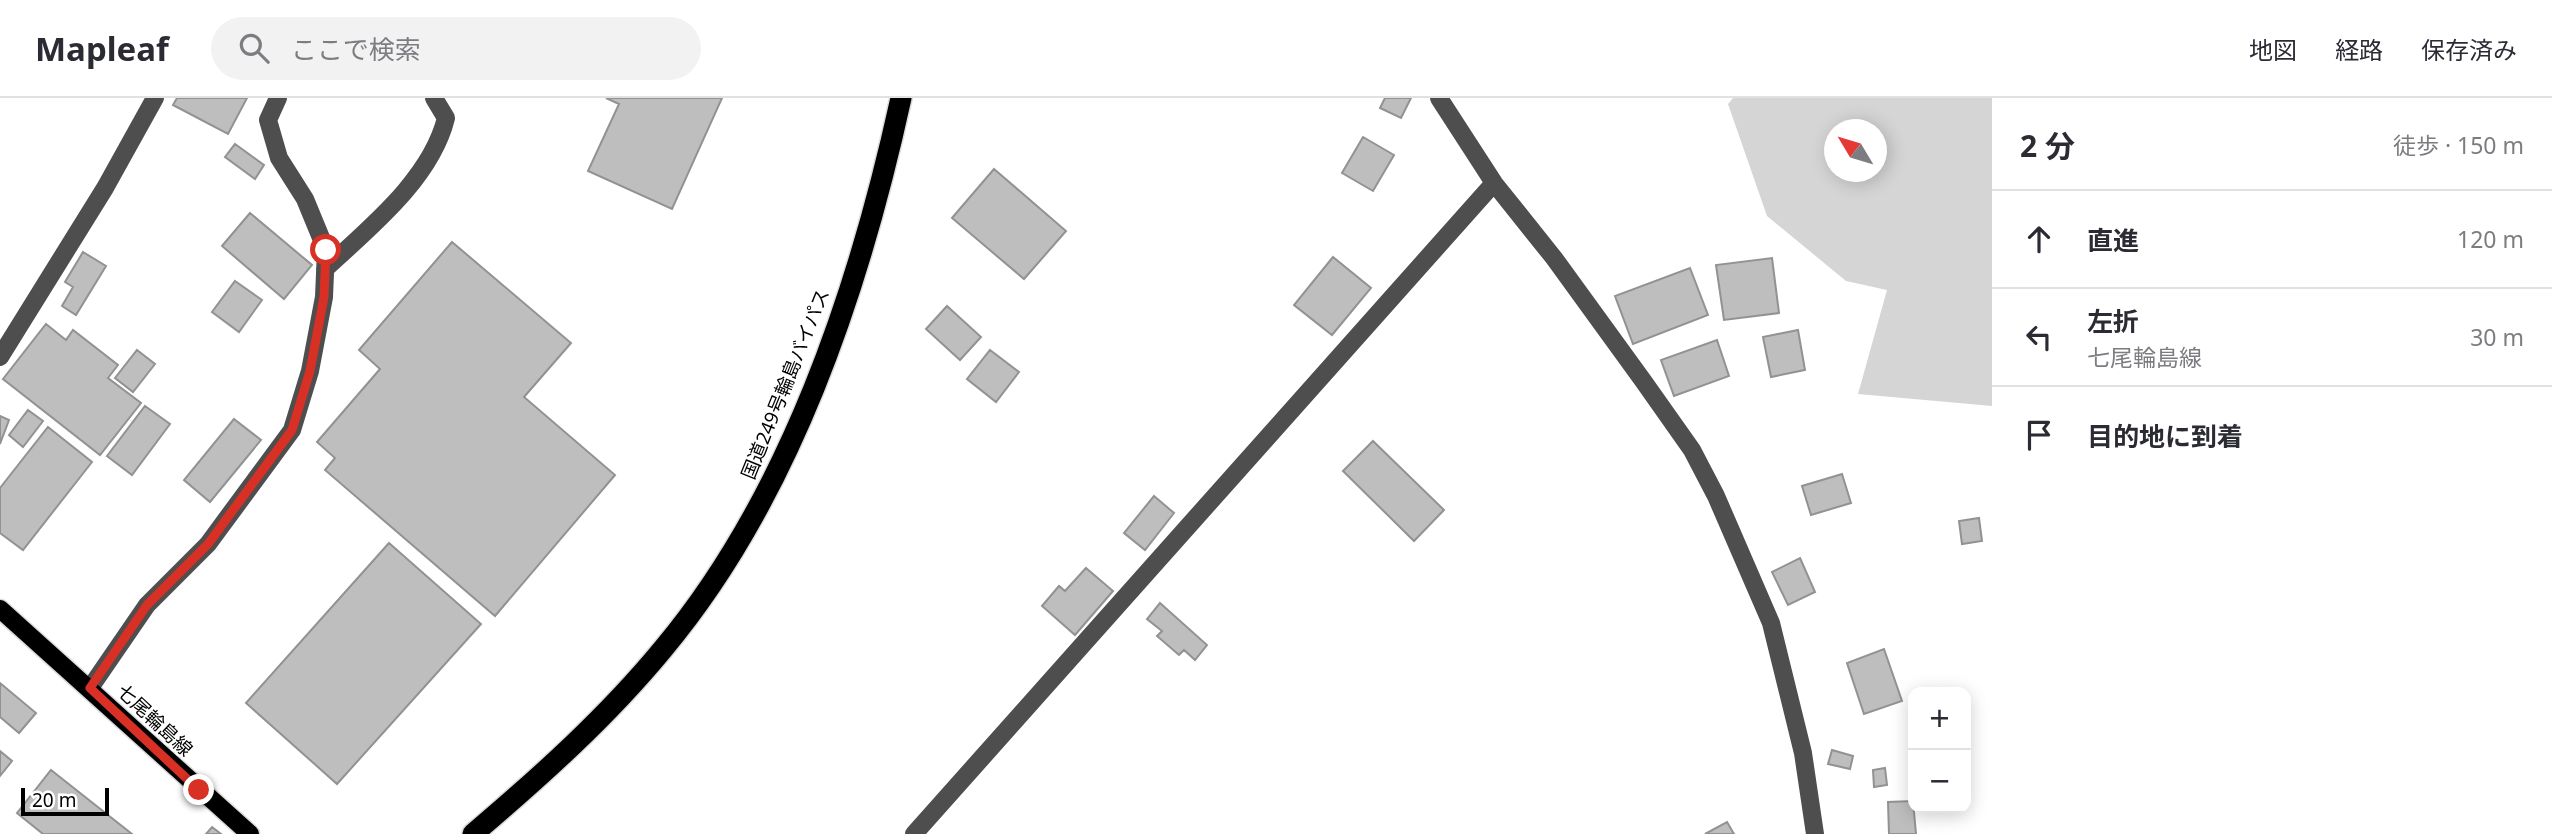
<!DOCTYPE html>
<html lang="ja">
<meta charset="utf-8">
<style>
body{margin:0;font-family:"Noto Sans","Noto Sans JP",sans-serif;background:#f2f2f3;color:#2b2b33}
.controls{position:absolute;right:21px;bottom:21px;display:grid;overflow:hidden;border-radius:14px;box-shadow:0 4px 18px #0003}
.controls button{width:63px;height:63px;display:grid;place-items:center;padding:0;border:0;border-bottom:2px solid #e1e1e2;background:#fff;color:#2b2b33;font:35px sans-serif}
.compass{position:absolute;left:1824px;top:21px;width:63px;height:63px;border-radius:50%;background:#fff;box-shadow:0 4px 18px #0003;rotate:308deg}
.scale{position:absolute;left:21px;bottom:18px;width:88px;box-sizing:border-box;padding-left:7px;border:4px solid #000;border-top:0;font-size:19px;line-height:24px;white-space:nowrap;color:#000;-webkit-text-stroke:5px #fff;paint-order:stroke}
.stop{position:absolute;width:21px;height:21px;margin:-16px;border:5px solid #d93025;border-radius:50%;background:#fff}
.stop.end{background:#d93025;border-color:#fff;box-shadow:0 2px 7px #0008}
.list{margin:0;padding:0;list-style:none}
h2{display:flex;justify-content:space-between;align-items:center;height:91px;margin:0;padding:0 28px;font-size:30px}
h2 small{font-size:23px;font-weight:400;color:#7c7c81}
.list li{display:grid;grid-template-columns:46px 1fr auto;gap:21px;align-items:center;box-sizing:border-box;height:98px;padding:0 28px;border-top:2px solid #e1e1e2}
.list b{display:block;font-size:26px;white-space:nowrap}
.list p{margin:0;font-size:23px;white-space:nowrap;color:#7c7c81}
.list em{font-size:23px;font-style:normal;color:#7c7c81}
.icon{flex:none;width:38px;height:38px;fill:none;stroke:currentColor;stroke-width:2;stroke-linecap:round;stroke-linejoin:round}
.map{position:relative;flex:none;width:1992px;height:736px;overflow:hidden}
header{display:flex;align-items:center;gap:42px;box-sizing:border-box;height:98px;padding:0 35px;background:#fff;border-bottom:2px solid #e1e1e2}
header strong{font-size:33px}
nav{display:flex;gap:38px;margin-inline-start:auto;font-size:24px}
.search{width:490px;height:63px;background:#f2f2f3;display:flex;align-items:center;gap:18px;box-sizing:border-box;padding:0 24px;border-radius:38px;color:#7c7c81;font-size:26px}
main{display:flex}
aside{flex:1;background:#fff}
.map>svg:first-child{display:block}
.green{fill:#d5d5d5;fill-rule:evenodd}
.building{fill:#bebebe;stroke:#929292;stroke-width:2}
.lines{fill:none;stroke-linecap:round;stroke-linejoin:round}
.major-casing{stroke:#dbdbdb;stroke-width:21}
.highway-casing{stroke:#dbdbdb;stroke-width:24}
.minor{stroke:#4e4e4e;stroke-width:18}
.major{stroke:#000;stroke-width:18}
.highway{stroke:#000;stroke-width:21}
.route{stroke:#d93025;stroke-width:9}
.labels{text-anchor:middle;dominant-baseline:central;stroke-width:5;stroke-linejoin:round;paint-order:stroke}
.street-label{font-size:19px;fill:#000;stroke:#fff}
</style>
<header>
<strong>Mapleaf</strong>
<div class="search"><svg class="icon" aria-label="search" viewBox="0 0 24 24"><circle cx="10" cy="10" r="6"/><path d="M15 15l6 6"/></svg>ここで検索</div>
<nav><a>地図</a><a>経路</a><a>保存済み</a></nav>
</header>
<main>
<div class="map">
<svg width="1992" height="736" viewBox="0 0 1992 736">
<rect width="100%" height="100%" fill="#fff"/>
<path class="green" d="M 1733,0 L 1992,0 L 1992,308 L 1858,296 L 1887,192 L 1846,183 L 1767,118 L 1728,6 ZM 1834,32 L 1876,32 L 1876,74 L 1834,74 Z"/>
<path class="building" d="M 177,0 L 247,0 L 228,36 L 173,7 Z
M 606,0 L 722,0 L 672,111 L 588,73 L 619,6 Z
M 1385,0 L 1411,0 L 1401,20 L 1380,10 Z
M 1363,39 L 1394,57 L 1373,93 L 1342,75 Z
M 235,46 L 264,67 L 255,81 L 225,59 Z
M 994,71 L 1066,133 L 1024,181 L 952,120 Z
M 250,115 L 312,167 L 284,201 L 222,148 Z
M 452,144 L 571,245 L 524,299 L 615,377 L 495,518 L 325,372 L 335,360 L 317,344 L 380,271 L 359,252 Z
M 83,154 L 106,168 L 76,217 L 62,208 L 73,189 L 65,184 Z
M 1333,159 L 1371,190 L 1332,237 L 1294,207 Z
M 1772,160 L 1779,215 L 1724,222 L 1716,167 Z
M 1690,170 L 1708,217 L 1633,246 L 1615,198 Z
M 235,183 L 262,202 L 239,234 L 212,214 Z
M 947,208 L 981,239 L 960,262 L 926,231 Z
M 46,226 L 66,242 L 73,232 L 118,267 L 108,280 L 141,305 L 100,357 L 3,281 Z
M 1798,232 L 1805,272 L 1771,279 L 1763,239 Z
M 1717,242 L 1729,278 L 1674,298 L 1661,262 Z
M 137,252 L 155,266 L 133,294 L 115,280 Z
M 990,252 L 1019,274 L 996,304 L 967,281 Z
M 145,308 L 170,326 L 132,377 L 107,358 Z
M 28,312 L 43,323 L 23,349 L 9,337 Z
M 0,318 L 9,322 L 0,346 Z
M 234,321 L 261,342 L 210,404 L 184,382 Z
M 48,329 L 92,364 L 23,452 L 0,435 L 0,390 Z
M 1373,343 L 1444,412 L 1414,443 L 1343,373 Z
M 1842,376 L 1851,405 L 1811,417 L 1802,388 Z
M 1154,398 L 1174,415 L 1145,452 L 1124,435 Z
M 1979,420 L 1982,443 L 1962,446 L 1959,423 Z
M 389,445 L 481,526 L 337,686 L 246,605 Z
M 1800,460 L 1815,494 L 1788,507 L 1772,474 Z
M 1086,470 L 1113,493 L 1075,537 L 1042,508 L 1059,488 L 1065,493 Z
M 1160,505 L 1207,547 L 1195,562 L 1184,552 L 1179,557 L 1157,538 L 1162,533 L 1147,521 Z
M 1884,551 L 1902,603 L 1864,616 L 1847,565 Z
M 0,585 L 36,615 L 19,635 L 0,619 Z
M 1832,652 L 1853,658 L 1850,671 L 1828,666 Z
M 0,653 L 12,663 L 0,678 Z
M 1885,670 L 1887,687 L 1874,689 L 1873,672 Z
M 51,672 L 132,736 L 43,736 L 17,715 Z
M 1913,703 L 1916,736 L 1889,736 L 1888,704 Z
M 1727,724 L 1734,736 L 1705,736 Z
M 212,729 L 221,736 L 206,736 Z"/>
<g class="lines">
<defs>
<path id="major" d="M 0,511 L 250,736"/>
<path id="highway" d="M 473,736 C 540,679 607,619 663,551 C 790,399 859,192 901,0"/>
</defs>
<use href="#major" class="major-casing"/>
<use href="#highway" class="highway-casing"/>
<path class="minor" d="M 1439,0 L 1494,85 L 1554,160 L 1644,284 L 1692,352 L 1716,398 L 1771,525 L 1803,655 L 1815,736
M 325,171 C 369,130 431,81 446,20 L 434,0
M 0,259 L 105,90 L 155,0
M 90,590 L 147,507 L 208,446 L 292,332 L 310,273 L 324,199 L 326,152 L 305,101 L 279,60 L 268,22 L 278,0
M 914,736 L 1494,85"/>
<use href="#major" class="major"/>
<use href="#highway" class="highway"/>
</g>
<g class="lines">
<path class="route" d="M 199,692 L 90,590 L 147,507 L 208,446 L 292,332 L 310,273 L 324,199 L 326,152"/>
</g>
<g class="labels">
<g class="street-label">
<text transform="translate(785 286) rotate(-68)">国道249号輪島バイパス</text>
<text transform="translate(155 622) rotate(43)">七尾輪島線</text>
</g>
</g>
</svg>
<div class="controls">
<button>+</button>
<button>−</button>
</div>
<svg class="compass" viewBox="-18 -18 36 36"><path d="M0-13l5 13h-10z" fill="#e53935"/><path d="M0 13l5-13h-10z" fill="#7c7c81"/></svg>
<div class="scale">20 m</div>
<div class="stop" style="left:326px;top:152px"></div>
<div class="stop end" style="left:199px;top:692px"></div>
</div>
<aside>
<h2>2 分<small>徒歩 · 150 m</small></h2>
<ul class="list">
<li><svg class="icon" aria-label="ahead" viewBox="0 0 24 24"><path d="M12 20V5M6 11l6-6 6 6"/></svg><div><b>直進</b></div><em>120 m</em></li>
<li><svg class="icon" aria-label="left" viewBox="0 0 24 24"><path d="M17 20v-9H6M10 6l-5 5 5 5"/></svg><div><b>左折</b><p>七尾輪島線</p></div><em>30 m</em></li>
<li><svg class="icon" aria-label="arrive" viewBox="0 0 24 24"><path d="M6 21V4h12l-3 4 3 4H6"/></svg><div><b>目的地に到着</b></div></li>
</ul>
</aside>
</main>
